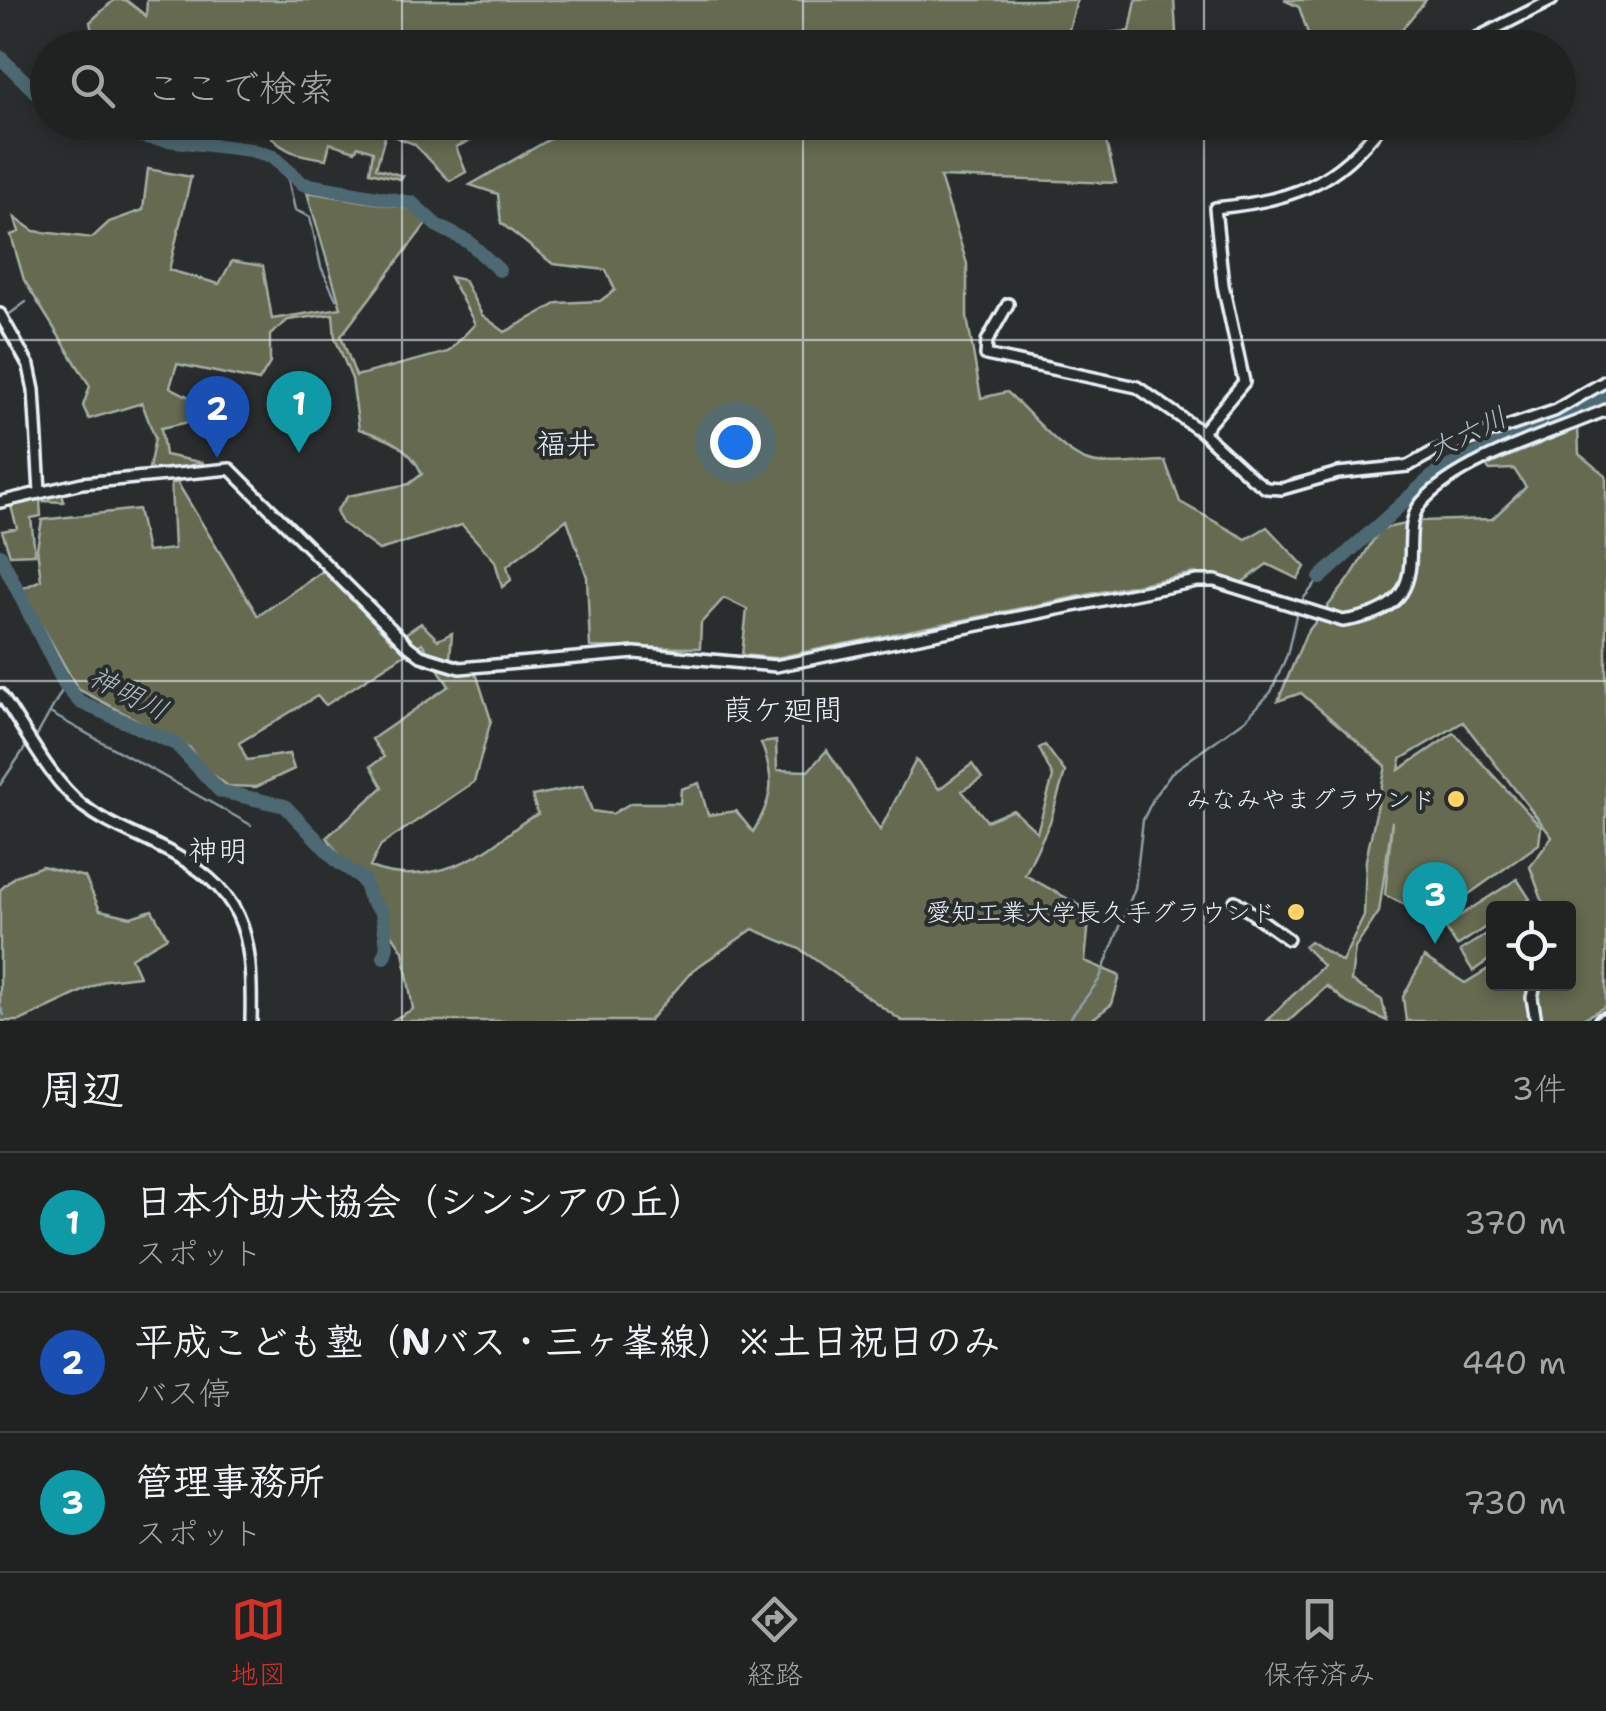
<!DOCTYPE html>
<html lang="ja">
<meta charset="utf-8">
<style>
body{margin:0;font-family:"Shantell Sans","Klee One",sans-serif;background:#282a2a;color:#f1f3f6}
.controls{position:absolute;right:30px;bottom:30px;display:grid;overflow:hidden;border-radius:10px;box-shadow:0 5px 15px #0003}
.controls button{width:90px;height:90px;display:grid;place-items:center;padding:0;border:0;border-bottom:2px solid #3d3f40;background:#202222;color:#f1f3f6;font:50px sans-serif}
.you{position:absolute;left:735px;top:442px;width:35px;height:35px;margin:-25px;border:8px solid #fff;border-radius:50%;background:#1a73e8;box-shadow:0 0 0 15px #1a73e833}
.badge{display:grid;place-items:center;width:65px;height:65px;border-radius:50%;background:#d93025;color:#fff;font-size:32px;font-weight:700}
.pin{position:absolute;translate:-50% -82px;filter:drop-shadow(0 2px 5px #0008)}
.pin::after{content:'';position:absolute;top:52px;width:35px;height:30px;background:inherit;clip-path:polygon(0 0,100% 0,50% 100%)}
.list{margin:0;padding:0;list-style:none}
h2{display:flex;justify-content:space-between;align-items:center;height:130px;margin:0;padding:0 40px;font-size:42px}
h2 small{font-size:32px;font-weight:400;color:#a2a4a5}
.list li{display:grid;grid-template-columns:65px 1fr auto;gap:30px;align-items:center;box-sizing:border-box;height:140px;padding:0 40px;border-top:2px solid #3d3f40}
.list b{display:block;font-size:38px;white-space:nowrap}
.list p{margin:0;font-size:32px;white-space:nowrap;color:#a2a4a5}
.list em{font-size:32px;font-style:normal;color:#a2a4a5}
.icon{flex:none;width:55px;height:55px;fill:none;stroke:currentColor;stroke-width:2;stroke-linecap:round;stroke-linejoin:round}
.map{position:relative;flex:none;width:1606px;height:1021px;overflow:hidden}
.search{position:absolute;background:#202222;box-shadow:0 5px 15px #0003;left:30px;right:30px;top:30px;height:110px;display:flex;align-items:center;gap:25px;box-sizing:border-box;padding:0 35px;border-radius:55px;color:#a2a4a5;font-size:38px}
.sheet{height:550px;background:#202222}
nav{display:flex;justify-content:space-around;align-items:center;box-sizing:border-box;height:140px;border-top:2px solid #3d3f40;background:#202222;font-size:28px;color:#a2a4a5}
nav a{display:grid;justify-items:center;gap:5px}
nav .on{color:#d93025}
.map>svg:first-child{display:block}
.green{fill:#656b51;stroke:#a6aea4;stroke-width:2.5}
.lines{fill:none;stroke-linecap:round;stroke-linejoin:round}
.stream{stroke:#8c9fa8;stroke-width:2.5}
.river{stroke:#4e6973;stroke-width:14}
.minor-casing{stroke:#e8f1f8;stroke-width:16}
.major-casing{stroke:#e8f1f8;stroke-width:19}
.minor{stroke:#2a2d2e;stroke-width:9}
.major{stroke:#2a2d2e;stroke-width:11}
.grid{fill:none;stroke:#e8f1f8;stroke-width:2.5;stroke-opacity:0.55}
.poi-dot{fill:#ffd166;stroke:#2a2d2e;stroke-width:4}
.labels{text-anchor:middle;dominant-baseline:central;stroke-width:8;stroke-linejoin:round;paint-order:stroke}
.poi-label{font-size:25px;fill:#e8f1f8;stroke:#2a2d2e;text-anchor:end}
.water-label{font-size:28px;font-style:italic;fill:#aabbc3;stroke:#2a2d2e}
.quarter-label{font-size:30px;fill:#e8f1f8;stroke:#2a2d2e}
</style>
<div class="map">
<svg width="1606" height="1021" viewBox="0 0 1606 1021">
<rect width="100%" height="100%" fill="#2a2d2e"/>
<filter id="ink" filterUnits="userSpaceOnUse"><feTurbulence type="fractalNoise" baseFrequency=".01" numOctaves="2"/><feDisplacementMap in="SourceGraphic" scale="20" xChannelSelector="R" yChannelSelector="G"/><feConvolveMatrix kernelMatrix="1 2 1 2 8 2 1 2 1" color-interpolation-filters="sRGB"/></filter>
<g filter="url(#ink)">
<path class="green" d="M 114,0 L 126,0 L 146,16 L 147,0 L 1077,0 L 1067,37 L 1130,31 L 1136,0 L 1174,0 L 1177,47 L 95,47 L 90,22 Z
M 1284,0 L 1426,0 L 1387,47 L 1313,48 L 1299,7 Z
M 261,123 L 508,123 L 456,147 L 466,172 L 450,181 L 414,144 L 386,133 L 376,168 L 403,176 L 400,179 L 370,172 L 373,151 L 358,146 L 355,151 L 330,143 L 326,159 C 295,155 278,151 261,123 Z
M 578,123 L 1126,123 L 1103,129 L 1116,183 L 940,177 L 967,264 L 967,317 L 981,398 L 1007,392 C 1030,412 1058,449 1085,460 C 1105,468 1142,461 1165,461 L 1180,502 L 1246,539 L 1267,527 L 1305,567 L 1298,579 L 1267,564 L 1240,584 L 1194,573 L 775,658 L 742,655 L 747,609 L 724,598 L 701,623 L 700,648 L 590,647 L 587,577 L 567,519 L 507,566 L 511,580 L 502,587 L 495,561 L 462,525 L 379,550 L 342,523 L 336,511 L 348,496 L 409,484 L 422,474 C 410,446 387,438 359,429 L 352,379 L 335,338 L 333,314 L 288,320 L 270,335 L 270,363 L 259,381 L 177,364 L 170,387 L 201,403 L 194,421 L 161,428 L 165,455 L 204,463 L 148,474 L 155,438 L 142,403 L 89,419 L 83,406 L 90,386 L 24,280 L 11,235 L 19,232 L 15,218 L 34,231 L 92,238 L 109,222 L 143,210 L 148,169 L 191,177 L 169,270 L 219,284 L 232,261 L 263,266 L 272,319 L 341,308 L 307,192 L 412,209 L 426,224 L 341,336 L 356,376 L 448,352 L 475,324 L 450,277 L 464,280 L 482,315 L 505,332 L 558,303 L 600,301 L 615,290 L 606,270 L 553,264 L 501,223 L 498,194 L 470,185 Z
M 1578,428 L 1579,454 L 1606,476 L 1606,1006 L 1579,1021 L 1406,1021 L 1403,997 L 1424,957 L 1465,983 L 1493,966 L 1494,984 L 1568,984 L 1568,908 L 1545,908 L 1530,867 L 1552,837 L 1463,722 L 1401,759 L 1399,770 L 1454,733 L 1541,827 L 1539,844 L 1434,919 L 1385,895 L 1392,821 L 1379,912 L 1355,948 L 1351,981 L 1382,1000 L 1387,1021 L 1347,1003 L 1327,986 L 1289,1021 L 1266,1021 L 1323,966 L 1304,946 L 1310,941 L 1342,962 L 1364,916 L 1366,860 L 1386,766 L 1301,693 L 1278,701 L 1306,634 L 1350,578 L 1380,529 L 1421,521 L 1492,519 L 1526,487 L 1514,469 L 1490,470 L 1486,466 Z
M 177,482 L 258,616 L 323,571 L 393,642 L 421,623 L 438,640 L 452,633 L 450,658 L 477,676 L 491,720 L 474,782 L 381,845 L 370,867 C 413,884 462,869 499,841 C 513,831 521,821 538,814 L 532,796 L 583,786 L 592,811 L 612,814 L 631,803 L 680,803 L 681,789 L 699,783 L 708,815 L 736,811 L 753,832 C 773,798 776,780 761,743 L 776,741 L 777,770 L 808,771 L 827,750 L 880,830 L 916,760 L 939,789 L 972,764 L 982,778 L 962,791 L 987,821 L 1013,810 L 1037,832 L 1053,777 L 1039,748 L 1045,745 L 1065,772 L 1050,822 L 1025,875 L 1090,911 L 1085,961 L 1120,976 L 1112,1004 L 1090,1021 L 902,1021 L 800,949 L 753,929 L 693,970 L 649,1021 L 391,1021 L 413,1009 L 403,951 L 327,837 L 383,787 L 371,766 L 384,757 L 372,739 L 449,686 L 422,643 L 326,705 L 317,696 L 239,743 L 247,760 L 289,754 L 294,769 L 256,787 L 228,786 L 201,766 L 190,748 L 78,689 L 21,589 L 41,580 L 37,548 L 42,520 L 138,509 L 147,552 L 174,549 L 171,484 Z
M 61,487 L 64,502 L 40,501 L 41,516 L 31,518 L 35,554 L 10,555 L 2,531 L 17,528 L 9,499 Z
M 42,866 L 85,877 L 100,910 L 131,917 L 152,910 L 167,937 L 131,958 L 139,976 L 106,980 L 20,1021 L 0,1021 L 0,890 L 15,876 Z
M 1517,879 L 1530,899 L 1515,908 L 1494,908 L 1493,922 L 1457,946 L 1444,926 Z
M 1493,930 L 1493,957 L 1473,971 L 1460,951 Z"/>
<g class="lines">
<path class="stream" d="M 287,174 L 295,210 L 310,217 L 321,267 L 336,299
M 7,316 L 26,302
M 1299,604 L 1320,578
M 50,713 L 251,825
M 34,741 L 65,685
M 0,785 L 27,745
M 0,1006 L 4,1015
M 1068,1021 L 1099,980 L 1135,888 L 1143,820 L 1154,797 L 1171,773 L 1246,719 L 1271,692 L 1287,655 L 1297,611"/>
<path class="river" d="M 0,57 L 48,104
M 71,122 L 151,138 L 251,150 L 273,157 L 303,184 L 412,203 L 436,225 L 469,242 L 499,270
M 0,555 L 65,685 L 80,702 L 176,744 L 220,791 L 285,806 L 338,862 L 363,879 L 370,899 L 382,912 L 387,946 L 384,957
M 1320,578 L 1437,472 L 1606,395"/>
<defs>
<path id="minor" d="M 1457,48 L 1552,0
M 1008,304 L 987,341 L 986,355 L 1137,387 L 1202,432 L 1252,478 L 1266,488 L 1282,489 L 1338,473 L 1408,466 L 1435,451 L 1554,411 L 1606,381
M 0,314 L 29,366 L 34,390 L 40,492
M 1202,432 L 1244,382 L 1223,285 L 1215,208 C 1290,201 1337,185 1383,122
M 0,502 L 82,483 L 230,469 L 408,646 L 421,656 L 460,668 L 635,653 L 776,666 L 1197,581 L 1215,581 L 1343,621 C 1446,606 1391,536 1422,502 C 1460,459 1553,433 1606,410
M 0,694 C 25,729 49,779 83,806 C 107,824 132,833 158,846 C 245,889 253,930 251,1021
M 1235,901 L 1288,939
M 1535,984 L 1532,998 L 1536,1021"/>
<path id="major" d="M 1601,1021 L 1606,1019"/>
</defs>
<use href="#minor" class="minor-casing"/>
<use href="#major" class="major-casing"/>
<use href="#minor" class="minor"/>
<use href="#major" class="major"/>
</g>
</g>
<path class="grid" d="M 402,0 L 402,48M 803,0 L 803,48M 1204,0 L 1204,48M 402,122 L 402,1021M 803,122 L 803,1021M 1204,122 L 1204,1021M 0,340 L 1606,340M 0,681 L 1606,681"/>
<g class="poi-dot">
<circle cx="1456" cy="799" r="10"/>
<circle cx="1296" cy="912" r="10"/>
</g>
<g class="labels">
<g class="poi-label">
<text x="1436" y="799">みなみやまグラウンド</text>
<text x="1276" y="912">愛知工業大学長久手グラウンド</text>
</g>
<g class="water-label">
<text transform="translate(1467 433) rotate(-26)">大六川</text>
<text transform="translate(129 693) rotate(27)">神明川</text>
</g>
<g class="quarter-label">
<text x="566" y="443">福井</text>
<text x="783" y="709">葭ケ廻間</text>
<text x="218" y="850">神明</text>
</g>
</g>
</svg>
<div class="controls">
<button><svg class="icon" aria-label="locate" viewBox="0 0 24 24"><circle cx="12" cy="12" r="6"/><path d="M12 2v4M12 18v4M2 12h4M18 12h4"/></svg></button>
</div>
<div class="you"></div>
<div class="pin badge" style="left:299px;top:453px;background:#0f9aa8">1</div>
<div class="pin badge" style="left:217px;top:458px;background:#1a4fb4">2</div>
<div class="pin badge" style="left:1435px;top:944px;background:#0f9aa8">3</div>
<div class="search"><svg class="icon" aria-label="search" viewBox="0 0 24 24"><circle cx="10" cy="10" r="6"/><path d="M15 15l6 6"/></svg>ここで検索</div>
</div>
<section class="sheet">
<h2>周辺<small>3件</small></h2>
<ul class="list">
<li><span class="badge" style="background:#0f9aa8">1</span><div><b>日本介助犬協会（シンシアの丘）</b><p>スポット</p></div><em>370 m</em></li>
<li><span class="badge" style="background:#1a4fb4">2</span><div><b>平成こども塾（Nバス・三ヶ峯線）※土日祝日のみ</b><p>バス停</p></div><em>440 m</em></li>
<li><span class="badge" style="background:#0f9aa8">3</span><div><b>管理事務所</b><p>スポット</p></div><em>730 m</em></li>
</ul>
</section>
<nav>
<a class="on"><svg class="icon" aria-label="map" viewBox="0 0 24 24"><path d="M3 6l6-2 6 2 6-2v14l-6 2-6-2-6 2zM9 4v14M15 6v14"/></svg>地図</a>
<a><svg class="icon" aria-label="directions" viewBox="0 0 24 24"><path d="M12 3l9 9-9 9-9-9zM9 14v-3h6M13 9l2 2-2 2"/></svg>経路</a>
<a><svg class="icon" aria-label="saved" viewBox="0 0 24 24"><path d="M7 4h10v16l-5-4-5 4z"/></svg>保存済み</a>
</nav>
